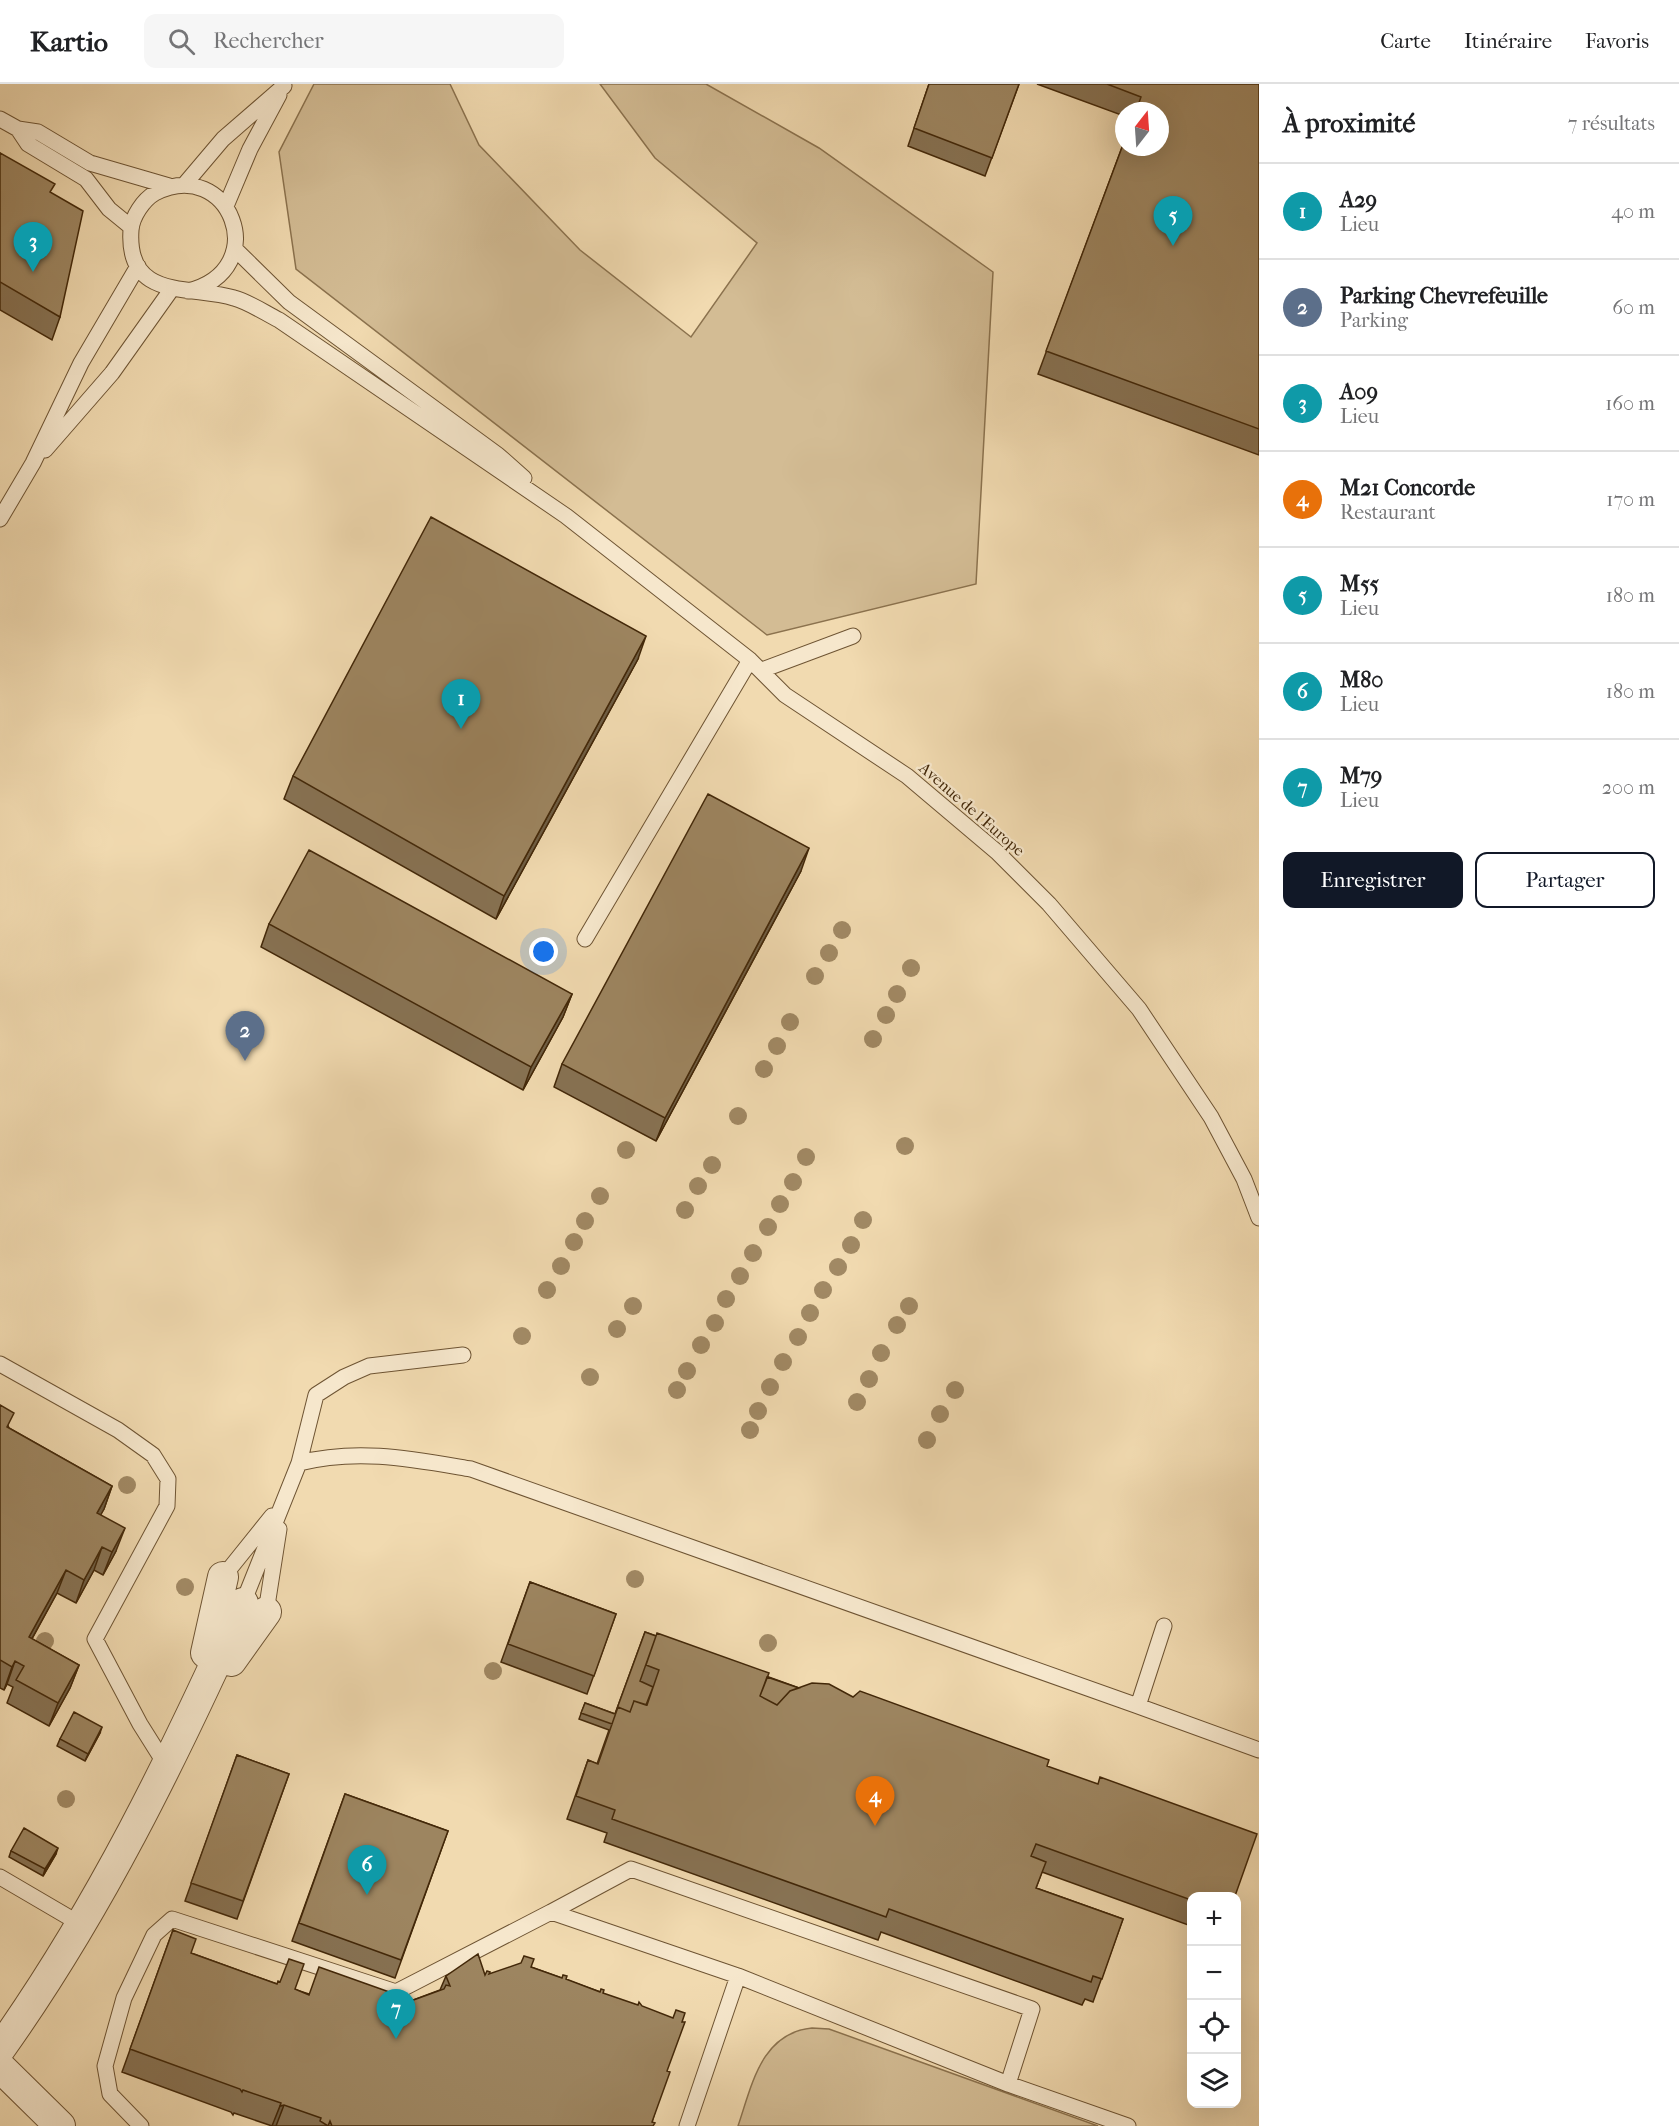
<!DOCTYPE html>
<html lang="fr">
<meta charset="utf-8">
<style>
body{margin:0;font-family:"IM FELL French Canon",serif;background:#f6f6f6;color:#202124}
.controls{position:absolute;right:18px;bottom:18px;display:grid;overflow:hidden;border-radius:12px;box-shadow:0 6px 24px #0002}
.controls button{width:54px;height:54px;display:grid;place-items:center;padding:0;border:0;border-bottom:2px solid #e0e0e0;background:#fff;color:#202124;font:30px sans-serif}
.compass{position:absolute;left:1115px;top:18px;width:54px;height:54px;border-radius:50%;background:#fff;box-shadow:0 6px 24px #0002;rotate:17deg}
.you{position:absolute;left:544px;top:868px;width:21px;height:21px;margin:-15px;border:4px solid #fff;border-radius:50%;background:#1a73e8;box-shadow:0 0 0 9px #1a73e833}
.badge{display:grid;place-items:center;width:39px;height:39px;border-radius:50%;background:#111827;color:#fff;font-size:20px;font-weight:700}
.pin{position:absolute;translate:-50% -50px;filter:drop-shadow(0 2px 3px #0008)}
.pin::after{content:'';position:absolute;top:32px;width:21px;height:18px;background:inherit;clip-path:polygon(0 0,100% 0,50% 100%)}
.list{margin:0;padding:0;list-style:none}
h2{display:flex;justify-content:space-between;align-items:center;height:78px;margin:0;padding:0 24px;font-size:26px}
h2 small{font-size:20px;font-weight:400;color:#757577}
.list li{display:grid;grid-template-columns:39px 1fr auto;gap:18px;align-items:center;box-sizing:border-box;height:96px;padding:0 24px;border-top:2px solid #e0e0e0}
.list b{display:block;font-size:22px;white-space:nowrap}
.list p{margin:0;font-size:20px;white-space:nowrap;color:#757577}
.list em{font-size:20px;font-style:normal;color:#757577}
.actions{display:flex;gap:12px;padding:18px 24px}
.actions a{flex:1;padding:14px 0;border:2px solid #111827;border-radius:12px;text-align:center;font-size:21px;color:#111827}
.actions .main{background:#111827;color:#fff}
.icon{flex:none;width:33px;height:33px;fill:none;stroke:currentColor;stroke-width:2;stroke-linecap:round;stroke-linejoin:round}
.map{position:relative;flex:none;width:1259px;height:2042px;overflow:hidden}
header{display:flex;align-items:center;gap:36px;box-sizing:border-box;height:84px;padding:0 30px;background:#fff;border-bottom:2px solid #e0e0e0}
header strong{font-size:28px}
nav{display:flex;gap:33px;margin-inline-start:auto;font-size:21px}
.search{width:420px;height:54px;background:#f6f6f6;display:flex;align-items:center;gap:15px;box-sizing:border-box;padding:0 21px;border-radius:12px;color:#757577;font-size:22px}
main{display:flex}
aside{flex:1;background:#fff}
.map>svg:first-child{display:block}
.green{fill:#d3bc94;stroke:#8b724e;stroke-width:1.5}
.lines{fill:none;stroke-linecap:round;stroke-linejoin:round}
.service-casing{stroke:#6e5433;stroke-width:17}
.minor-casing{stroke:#6e5433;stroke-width:32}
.service{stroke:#f6e7cc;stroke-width:15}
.minor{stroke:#f6e7cc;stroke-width:30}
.tree{fill:#a18964}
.wall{fill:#877253;stroke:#432809;stroke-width:1.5}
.shaded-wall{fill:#6e5d43;stroke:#432809;stroke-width:1.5}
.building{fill:#9d8560;stroke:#432809;stroke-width:1.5}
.labels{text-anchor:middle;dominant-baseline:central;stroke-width:4.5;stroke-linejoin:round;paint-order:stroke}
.street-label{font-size:16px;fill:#432809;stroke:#f6e7cc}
</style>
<header>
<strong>Kartio</strong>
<div class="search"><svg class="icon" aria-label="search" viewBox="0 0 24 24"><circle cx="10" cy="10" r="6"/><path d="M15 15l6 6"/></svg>Rechercher</div>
<nav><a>Carte</a><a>Itinéraire</a><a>Favoris</a></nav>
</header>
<main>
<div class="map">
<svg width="1259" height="2042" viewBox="0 0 1259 2042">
<rect width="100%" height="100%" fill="#f1dab0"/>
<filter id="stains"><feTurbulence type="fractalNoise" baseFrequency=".00333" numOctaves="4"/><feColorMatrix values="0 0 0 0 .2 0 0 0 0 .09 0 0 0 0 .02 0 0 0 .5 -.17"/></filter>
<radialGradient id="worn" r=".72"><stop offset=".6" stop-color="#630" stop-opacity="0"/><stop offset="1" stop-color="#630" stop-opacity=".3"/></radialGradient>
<path class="green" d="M 314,0 L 450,0 L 479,61 L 580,166 L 691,253 L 757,159 L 655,74 L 600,0 L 706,0 L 819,64 L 993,188 L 976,500 L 767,551 L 296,185 L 279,68 Z
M 812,1944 L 829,1945 L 1098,2042 L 738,2042 C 752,2001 761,1949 812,1944 Z"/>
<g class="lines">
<defs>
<path id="service" d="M 0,35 L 18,45 L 38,48 L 90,79 L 169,102
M 18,45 L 28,60 L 86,95 L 109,125 L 131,143
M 184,101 L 223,55 L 284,2
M 226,122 L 250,65 L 279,11
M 235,165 L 289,218 L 498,371 L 524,394
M 188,207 C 275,185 229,71 155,109 C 143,116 132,133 131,146 C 126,217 191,201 234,214 C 249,218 265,229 279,236 L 566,432 L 750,576 L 785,611 L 907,692 L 997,768 L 1049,820 L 1139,925 L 1211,1033 L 1244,1095 L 1259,1134
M 45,366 L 112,289 L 171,206
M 0,435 L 33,379 L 81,279 L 138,182
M 762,586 L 853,552
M 585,855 L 750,576
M 0,1280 L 118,1346 L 153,1371 L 168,1395 L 167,1422 L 95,1555 L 140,1640 L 167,1683
M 299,1379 L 316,1311 L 344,1293 L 369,1282 L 463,1271
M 223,1493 L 272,1432
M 243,1519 L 299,1379 C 358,1364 412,1375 471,1385 L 1138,1622 L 1164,1542
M 266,1528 L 279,1445
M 1138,1622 L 1259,1666
M 0,1793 L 82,1841
M 551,1828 L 631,1785 L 1032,1925 L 1008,2000
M 141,2042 L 110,2010 L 105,1982 L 124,1914 L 154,1851 L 172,1835 L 396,1908 L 551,1828 L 738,1892 L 1008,2000 L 1128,2042
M 687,2042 L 738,1892"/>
<path id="minor" d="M 206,1569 L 223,1493
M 231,1577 L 266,1528
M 0,1965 C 99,1826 173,1674 243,1519
M 0,1983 L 60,2042"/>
</defs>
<use href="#service" class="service-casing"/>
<use href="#minor" class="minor-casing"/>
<use href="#service" class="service"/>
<use href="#minor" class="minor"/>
</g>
<g class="tree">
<circle cx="842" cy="846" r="9"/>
<circle cx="829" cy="869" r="9"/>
<circle cx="911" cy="884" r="9"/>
<circle cx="815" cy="892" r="9"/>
<circle cx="897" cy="910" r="9"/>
<circle cx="886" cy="931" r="9"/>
<circle cx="790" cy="938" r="9"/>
<circle cx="873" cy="955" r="9"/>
<circle cx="777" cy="962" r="9"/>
<circle cx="764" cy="985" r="9"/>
<circle cx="738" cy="1032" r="9"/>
<circle cx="905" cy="1062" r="9"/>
<circle cx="626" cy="1066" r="9"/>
<circle cx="806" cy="1073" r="9"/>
<circle cx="712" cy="1081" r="9"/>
<circle cx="793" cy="1098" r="9"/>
<circle cx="698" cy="1102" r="9"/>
<circle cx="600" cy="1112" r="9"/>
<circle cx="780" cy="1120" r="9"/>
<circle cx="685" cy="1126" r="9"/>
<circle cx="863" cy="1136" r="9"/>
<circle cx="585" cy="1137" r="9"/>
<circle cx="768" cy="1143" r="9"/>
<circle cx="574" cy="1158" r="9"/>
<circle cx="851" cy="1161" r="9"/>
<circle cx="753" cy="1169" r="9"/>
<circle cx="561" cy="1182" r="9"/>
<circle cx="838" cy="1183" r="9"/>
<circle cx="740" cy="1192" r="9"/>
<circle cx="547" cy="1206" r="9"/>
<circle cx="823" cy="1206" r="9"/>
<circle cx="726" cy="1215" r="9"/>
<circle cx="633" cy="1222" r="9"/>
<circle cx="909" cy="1222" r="9"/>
<circle cx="810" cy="1229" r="9"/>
<circle cx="715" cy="1239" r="9"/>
<circle cx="897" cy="1241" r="9"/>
<circle cx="617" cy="1245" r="9"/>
<circle cx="522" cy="1252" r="9"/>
<circle cx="798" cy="1253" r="9"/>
<circle cx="701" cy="1261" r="9"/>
<circle cx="881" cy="1269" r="9"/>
<circle cx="783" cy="1278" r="9"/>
<circle cx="687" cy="1287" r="9"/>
<circle cx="590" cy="1293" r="9"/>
<circle cx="869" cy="1295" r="9"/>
<circle cx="770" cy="1303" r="9"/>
<circle cx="677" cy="1306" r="9"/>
<circle cx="955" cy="1306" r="9"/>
<circle cx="857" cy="1318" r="9"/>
<circle cx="758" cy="1327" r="9"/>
<circle cx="940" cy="1330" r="9"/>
<circle cx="750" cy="1346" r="9"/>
<circle cx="927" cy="1356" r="9"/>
<circle cx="127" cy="1401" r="9"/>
<circle cx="635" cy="1495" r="9"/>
<circle cx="185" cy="1503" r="9"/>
<circle cx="45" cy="1557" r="9"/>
<circle cx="768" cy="1559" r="9"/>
<circle cx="493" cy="1587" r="9"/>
<circle cx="66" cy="1715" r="9"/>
</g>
<path class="wall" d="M 929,0 L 1019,0 L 985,92 L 908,62 Z
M 1037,0 L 1259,0 L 1259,371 L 1038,290 L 1124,58 L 1160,27 L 1124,27 L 1124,32 Z
M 0,69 L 51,109 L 60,233 L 52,256 L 0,226 Z
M 638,575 L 496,835 L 284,715 L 293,692 Z
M 801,787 L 656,1057 L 554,1003 L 562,980 Z
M 269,840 L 572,910 L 563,933 L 523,1006 L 261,863 Z
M 0,1321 L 9,1344 L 112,1402 L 104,1425 L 100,1431 L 116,1467 L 103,1491 L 94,1486 L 76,1519 L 57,1509 L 32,1555 L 79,1581 L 70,1604 L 49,1642 L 7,1619 L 13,1603 L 7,1600 L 4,1606 L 0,1604 Z
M 530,1498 L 616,1530 L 587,1610 L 501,1578 Z
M 645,1548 L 799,1604 L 853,1613 L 1047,1682 L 1191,1812 L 1191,1842 L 1042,1788 L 1036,1804 L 1123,1835 L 1093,1918 L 1085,1915 L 1082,1921 L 881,1848 L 878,1856 L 604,1758 L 607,1749 L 567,1735 L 588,1676 L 597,1680 L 609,1646 L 579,1635 L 585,1619 L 615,1630 Z
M 100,1649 L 85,1677 L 57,1662 L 60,1655 Z
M 237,1671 L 289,1690 L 237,1835 L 185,1817 Z
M 345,1710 L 448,1747 L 395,1894 L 292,1857 Z
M 11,1767 L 56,1770 L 43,1792 L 9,1773 Z
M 173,1846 L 191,1869 L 277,1900 L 309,1910 L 408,1918 L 440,1906 L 446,1892 L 485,1891 L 531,1883 L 603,1909 L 667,1987 L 652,2038 L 653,2042 L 272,2042 L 234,2029 L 233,2031 L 231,2028 L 122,1988 Z"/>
<path class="shaded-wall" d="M 646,552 L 638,575 L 496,835 L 504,812 Z
M 809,764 L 801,787 L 656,1057 L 665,1034 Z
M 572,910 L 563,933 L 523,1006 L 531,983 Z
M 112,1402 L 104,1425 L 89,1452 L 97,1429 Z
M 125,1444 L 116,1467 L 103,1491 L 112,1468 Z
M 102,1463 L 94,1486 L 76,1519 L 84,1496 Z
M 66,1486 L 57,1509 L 20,1576 L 29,1553 Z
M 15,1577 L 7,1600 L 4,1606 L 12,1583 Z
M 79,1581 L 70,1604 L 49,1642 L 58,1619 Z
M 102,1643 L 100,1649 L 85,1677 L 88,1670 Z
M 58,1764 L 56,1770 L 43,1792 L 45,1785 Z
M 284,2021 L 276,2042 L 272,2042 L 280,2022 Z"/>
<path class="building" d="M 929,0 L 1019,0 L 992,74 L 914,44 Z
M 1107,0 L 1259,0 L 1259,345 L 1046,267 L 1124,58 L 1124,63 L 1160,63 L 1160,27 L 1136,27 L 1141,13 Z
M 0,69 L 55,100 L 50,108 L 83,127 L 60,233 L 0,198 Z
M 431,433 L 646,552 L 504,812 L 293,692 Z
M 708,710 L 809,764 L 665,1034 L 562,980 Z
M 309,766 L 572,910 L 531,983 L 269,840 Z
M 0,1321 L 14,1329 L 7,1343 L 112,1402 L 97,1429 L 125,1444 L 112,1468 L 102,1463 L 84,1496 L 66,1486 L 29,1553 L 79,1581 L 58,1619 L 16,1596 L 24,1582 L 15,1577 L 12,1583 L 0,1576 Z
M 530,1498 L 616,1530 L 594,1592 L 508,1560 Z
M 645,1548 L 656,1552 L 640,1597 L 653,1603 L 646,1621 L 634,1617 L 630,1628 L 618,1623 L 612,1640 L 581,1629 L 585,1619 L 615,1630 Z
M 657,1549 L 769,1589 L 760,1612 L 777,1621 L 790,1607 L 812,1599 L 829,1600 L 853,1613 L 860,1607 L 1049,1676 L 1047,1682 L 1098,1700 L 1100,1693 L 1257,1750 L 1235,1812 L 1191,1812 L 1191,1816 L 1036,1760 L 1031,1772 L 1046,1778 L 1036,1804 L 1123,1835 L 1102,1895 L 1093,1892 L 1091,1898 L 889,1825 L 886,1833 L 612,1735 L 615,1726 L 576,1712 L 588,1676 L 598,1680 L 618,1623 L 630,1628 L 634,1617 L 647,1621 L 659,1586 L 646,1581 Z
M 767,1593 L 799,1604 L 790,1607 L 777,1621 L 760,1612 Z
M 74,1628 L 102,1643 L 88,1670 L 60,1655 Z
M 237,1671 L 289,1690 L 243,1817 L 191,1799 Z
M 345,1710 L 448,1747 L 401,1876 L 299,1839 Z
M 24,1744 L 58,1764 L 45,1785 L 11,1767 Z
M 173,1846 L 196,1855 L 191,1869 L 277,1900 L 278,1897 L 280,1898 L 289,1875 L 304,1880 L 295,1905 L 309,1911 L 319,1883 L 409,1915 L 408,1918 L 444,1905 L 446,1901 L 450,1902 L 446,1892 L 478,1870 L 485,1891 L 487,1887 L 490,1888 L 489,1890 L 521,1879 L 524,1872 L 534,1875 L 531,1883 L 562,1894 L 563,1891 L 567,1892 L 566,1895 L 600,1908 L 601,1905 L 604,1906 L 603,1909 L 638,1921 L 639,1918 L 642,1922 L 673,1934 L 676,1926 L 685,1929 L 682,1938 L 685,1938 L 667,1987 L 670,1988 L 652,2038 L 655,2039 L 653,2042 L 332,2042 L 330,2037 L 328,2042 L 320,2037 L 321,2034 L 284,2021 L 280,2022 L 281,2019 L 243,2006 L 242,2008 L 240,2005 L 130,1965 Z"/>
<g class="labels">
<g class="street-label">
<text transform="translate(972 725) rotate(41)">Avenue de l'Europe</text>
</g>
</g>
<rect width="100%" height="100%" filter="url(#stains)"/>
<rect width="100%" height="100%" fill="url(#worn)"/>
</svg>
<div class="controls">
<button>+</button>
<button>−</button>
<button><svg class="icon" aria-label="locate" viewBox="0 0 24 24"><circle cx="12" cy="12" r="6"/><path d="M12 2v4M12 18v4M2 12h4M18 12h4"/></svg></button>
<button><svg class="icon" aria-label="layers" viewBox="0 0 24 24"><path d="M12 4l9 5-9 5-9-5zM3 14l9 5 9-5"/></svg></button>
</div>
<svg class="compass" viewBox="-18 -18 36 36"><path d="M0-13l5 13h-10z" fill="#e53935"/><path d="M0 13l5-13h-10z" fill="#757577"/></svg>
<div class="you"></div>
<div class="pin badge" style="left:461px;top:645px;background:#0f9aa8">1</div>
<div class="pin badge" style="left:245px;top:977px;background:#5c6f8a">2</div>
<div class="pin badge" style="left:33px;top:188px;background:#0f9aa8">3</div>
<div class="pin badge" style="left:875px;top:1742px;background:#e8710a">4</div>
<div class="pin badge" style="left:1173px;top:162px;background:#0f9aa8">5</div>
<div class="pin badge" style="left:367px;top:1811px;background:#0f9aa8">6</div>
<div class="pin badge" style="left:396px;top:1955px;background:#0f9aa8">7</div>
</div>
<aside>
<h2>À proximité<small>7 résultats</small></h2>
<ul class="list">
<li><span class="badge" style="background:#0f9aa8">1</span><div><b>A29</b><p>Lieu</p></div><em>40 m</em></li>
<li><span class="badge" style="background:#5c6f8a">2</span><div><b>Parking Chevrefeuille</b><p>Parking</p></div><em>60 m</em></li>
<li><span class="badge" style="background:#0f9aa8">3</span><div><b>A09</b><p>Lieu</p></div><em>160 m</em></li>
<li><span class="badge" style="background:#e8710a">4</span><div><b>M21 Concorde</b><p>Restaurant</p></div><em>170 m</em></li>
<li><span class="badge" style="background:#0f9aa8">5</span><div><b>M55</b><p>Lieu</p></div><em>180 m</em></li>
<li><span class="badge" style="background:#0f9aa8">6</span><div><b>M80</b><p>Lieu</p></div><em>180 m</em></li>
<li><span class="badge" style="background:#0f9aa8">7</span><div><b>M79</b><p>Lieu</p></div><em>200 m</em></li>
</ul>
<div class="actions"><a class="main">Enregistrer</a><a>Partager</a></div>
</aside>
</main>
